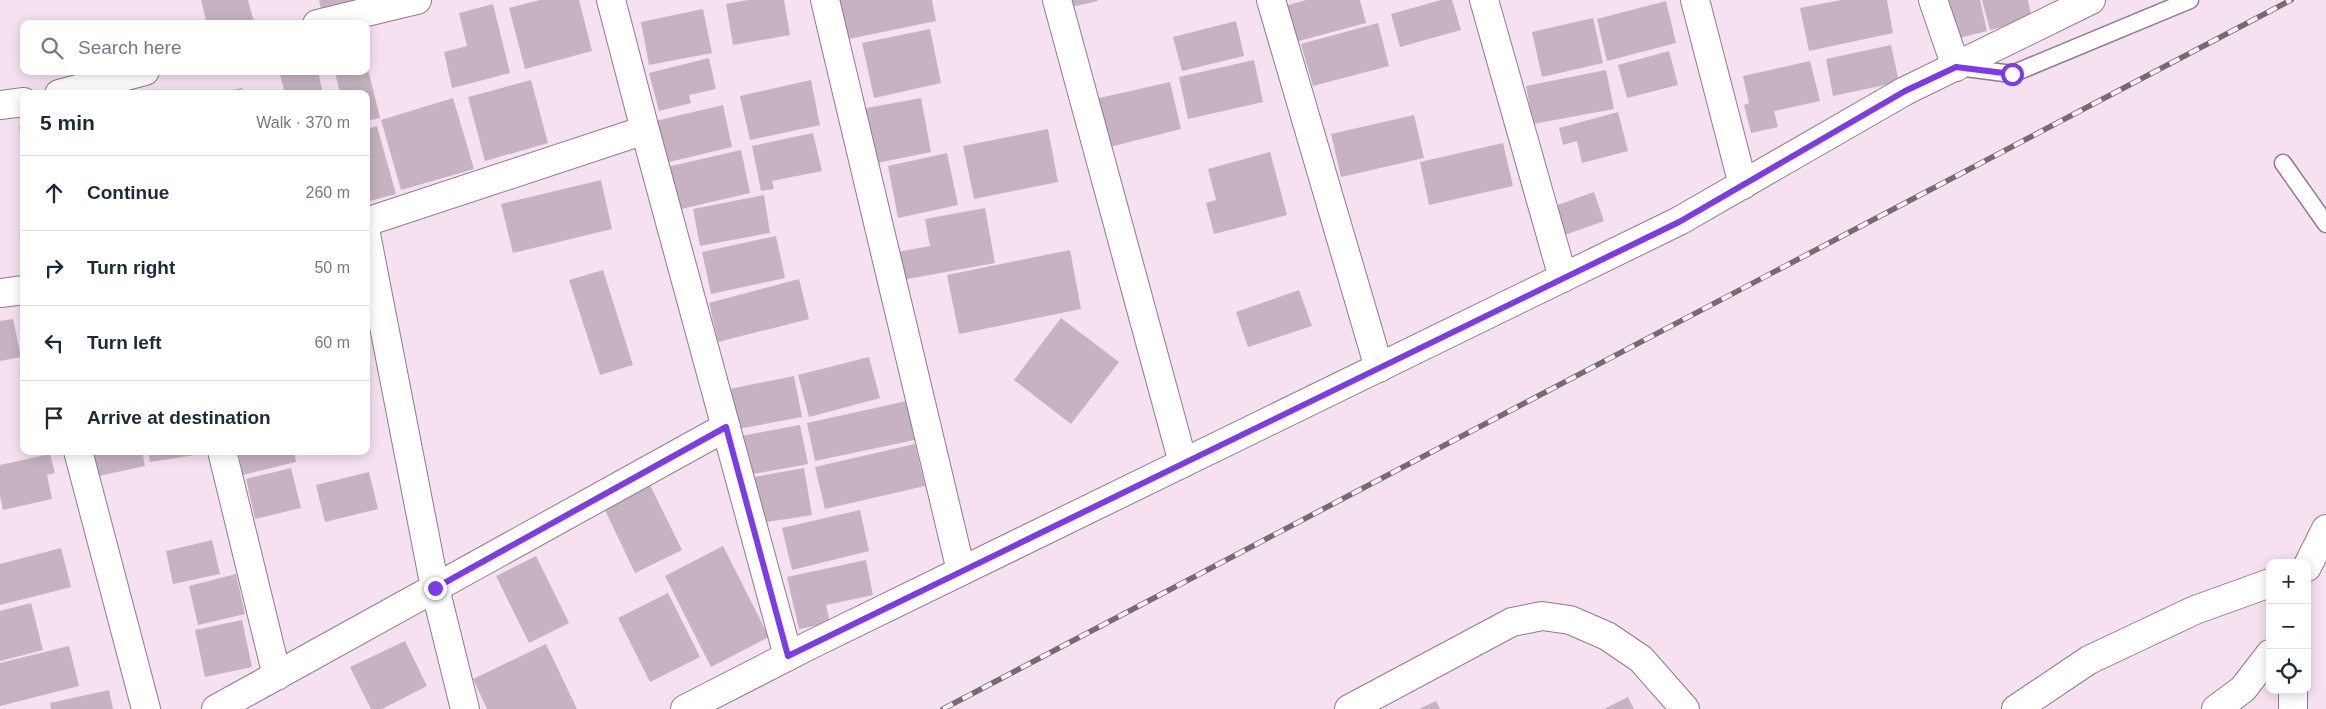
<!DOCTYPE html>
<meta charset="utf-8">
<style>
body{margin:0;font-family:Helvetica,sans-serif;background:#f6f6f7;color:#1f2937}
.controls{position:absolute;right:15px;bottom:15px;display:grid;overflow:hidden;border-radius:10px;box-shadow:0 2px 12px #0003}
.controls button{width:45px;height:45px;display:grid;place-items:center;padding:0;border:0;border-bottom:1px solid #e0e1e3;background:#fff;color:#1f2937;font:25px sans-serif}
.stop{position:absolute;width:15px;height:15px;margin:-11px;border:4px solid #7c3aed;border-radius:50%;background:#fff}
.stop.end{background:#7c3aed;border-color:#fff;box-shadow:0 1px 5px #0008}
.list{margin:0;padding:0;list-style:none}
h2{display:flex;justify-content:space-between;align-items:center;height:65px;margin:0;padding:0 20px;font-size:21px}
h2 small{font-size:16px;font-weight:400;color:#747a83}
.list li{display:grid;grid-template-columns:32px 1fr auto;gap:15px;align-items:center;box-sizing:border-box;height:75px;padding:0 20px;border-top:1px solid #e0e1e3}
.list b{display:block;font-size:19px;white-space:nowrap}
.list em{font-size:16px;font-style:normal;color:#747a83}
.icon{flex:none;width:28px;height:28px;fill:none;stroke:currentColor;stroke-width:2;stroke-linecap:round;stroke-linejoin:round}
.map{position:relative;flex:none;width:2326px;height:709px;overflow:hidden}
.search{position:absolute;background:#fff;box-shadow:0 2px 12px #0003;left:20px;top:20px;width:350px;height:55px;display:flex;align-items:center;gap:12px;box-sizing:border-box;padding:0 18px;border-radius:10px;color:#747a83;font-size:19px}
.panel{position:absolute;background:#fff;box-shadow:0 2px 12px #0003;left:20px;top:90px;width:350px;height:365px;border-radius:10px}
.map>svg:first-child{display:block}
.building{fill:#c6b2c0}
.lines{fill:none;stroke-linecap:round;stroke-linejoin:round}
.service-casing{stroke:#8e7c89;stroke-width:19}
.minor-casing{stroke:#8e7c89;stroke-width:30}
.tertiary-casing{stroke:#8e7c89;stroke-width:30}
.service{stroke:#fff;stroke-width:16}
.minor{stroke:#fff;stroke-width:28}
.tertiary{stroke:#fff;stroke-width:28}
.rail-casing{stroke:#776a73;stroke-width:5.5}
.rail{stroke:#fef1fa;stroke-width:4;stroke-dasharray:11;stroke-linecap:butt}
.route{stroke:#7c3aed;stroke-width:6}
</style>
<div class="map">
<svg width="2326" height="709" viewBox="0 0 2326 709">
<rect width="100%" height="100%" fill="#f6e1f0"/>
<path class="building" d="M 201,0 L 248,0 L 254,22 L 246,24 L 207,24 Z
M 319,0 L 352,0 L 352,1 L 321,9 Z
M 540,0 L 579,0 L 592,51 L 525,69 L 509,8 Z
M 748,0 L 784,0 L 790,35 L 733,45 L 726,4 Z
M 831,0 L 932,0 L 936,21 L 839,41 Z
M 1065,0 L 1097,0 L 1098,1 L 1067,8 Z
M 1306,0 L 1360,0 L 1366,23 L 1295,42 L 1285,6 Z
M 1441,0 L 1452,0 L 1461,30 L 1400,47 L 1391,14 Z
M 1841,0 L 1887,0 L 1893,33 L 1809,51 L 1800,8 Z
M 1941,0 L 1980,0 L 1987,31 L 1951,40 Z
M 1982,0 L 2028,0 L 2032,19 L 1990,30 Z
M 1666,1 L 1676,43 L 1607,61 L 1597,19 Z
M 493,4 L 510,73 L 452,88 L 444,52 L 467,46 L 459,13 Z
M 703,9 L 712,53 L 649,65 L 641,22 Z
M 1593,18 L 1603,63 L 1542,77 L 1532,32 Z
M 1236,21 L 1244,56 L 1182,71 L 1173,37 Z
M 1378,23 L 1389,66 L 1313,86 L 1301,44 Z
M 930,29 L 941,83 L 874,98 L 862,43 Z
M 1891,45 L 1899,82 L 1833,96 L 1826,59 Z
M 1669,51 L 1678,85 L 1627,98 L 1618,65 Z
M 709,58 L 716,89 L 689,95 L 691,103 L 659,111 L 649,73 Z
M 1254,60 L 1263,102 L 1188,119 L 1179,77 Z
M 1810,61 L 1820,101 L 1774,111 L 1778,127 L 1751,133 L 1744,105 L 1749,103 L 1743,76 Z
M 367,65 L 380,118 L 366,121 L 366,94 L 340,94 L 335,71 L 366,71 Z
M 1606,70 L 1614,109 L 1533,124 L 1526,86 Z
M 279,71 L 318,71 L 323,94 L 285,94 Z
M 531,80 L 548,143 L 485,161 L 468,97 Z
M 811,80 L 820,125 L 750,140 L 740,96 Z
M 1170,82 L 1181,129 L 1106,148 L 1095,99 Z
M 242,88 L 243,94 L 217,94 L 217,93 Z
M 453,98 L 474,169 L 401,190 L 381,120 Z
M 921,98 L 931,152 L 872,164 L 861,109 Z
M 723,105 L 732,147 L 665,163 L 655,121 Z
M 1618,112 L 1628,151 L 1582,163 L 1577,141 L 1563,145 L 1559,128 Z
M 1414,115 L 1424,158 L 1341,177 L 1331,134 Z
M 24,125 L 24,149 L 23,149 L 19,126 Z
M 377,126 L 396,194 L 366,202 L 366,129 Z
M 1048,129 L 1058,182 L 974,199 L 963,146 Z
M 813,133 L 822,171 L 772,181 L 774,189 L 761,191 L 752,146 Z
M 1503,143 L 1513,186 L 1429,205 L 1420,162 Z
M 741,150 L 750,193 L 677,210 L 667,167 Z
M 1270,152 L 1287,215 L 1214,234 L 1206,203 L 1216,200 L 1208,169 Z
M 947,153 L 958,205 L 898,218 L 888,166 Z
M 601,180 L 612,229 L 513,253 L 501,204 Z
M 1594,192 L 1604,221 L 1562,236 L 1552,207 Z
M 764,195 L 770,233 L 700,246 L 693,209 Z
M 985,208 L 995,263 L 902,280 L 897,252 L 930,246 L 925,219 Z
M 776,236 L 785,278 L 711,294 L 702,252 Z
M 1070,250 L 1081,309 L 959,334 L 947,275 Z
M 603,270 L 633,365 L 600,375 L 569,280 Z
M 799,279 L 809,319 L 718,342 L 709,303 Z
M 1299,290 L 1312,326 L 1248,347 L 1236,312 Z
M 1061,318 L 1119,362 L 1071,424 L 1014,380 Z
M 13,319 L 21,357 L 0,361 L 0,321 Z
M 869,357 L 880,398 L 809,417 L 798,375 Z
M 794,376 L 802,417 L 738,429 L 730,389 Z
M 916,399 L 924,438 L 815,461 L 807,423 Z
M 800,425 L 808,464 L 748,475 L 741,436 Z
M 915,444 L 925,486 L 825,509 L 815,467 Z
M 89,451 L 142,451 L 145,466 L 94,477 Z
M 148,451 L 194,451 L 195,455 L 150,462 Z
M 238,451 L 294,451 L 296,462 L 243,475 Z
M 50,454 L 55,473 L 47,475 L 52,499 L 3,510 L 0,496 L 0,465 Z
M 291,468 L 301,508 L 255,519 L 246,479 Z
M 804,468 L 812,515 L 761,523 L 754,477 Z
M 369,472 L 378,509 L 325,522 L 316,485 Z
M 649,483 L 682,550 L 635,573 L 603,506 Z
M 860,510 L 869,551 L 792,570 L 782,528 Z
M 212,540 L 220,574 L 173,584 L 166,551 Z
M 723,546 L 769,637 L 711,667 L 665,576 Z
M 61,548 L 71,587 L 0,605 L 0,564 Z
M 536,556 L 569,623 L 529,643 L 496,576 Z
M 866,560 L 873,595 L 826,605 L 830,623 L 799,629 L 787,577 Z
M 236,574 L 245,614 L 198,625 L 189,586 Z
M 668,593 L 700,657 L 650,682 L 618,618 Z
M 31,603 L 43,650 L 0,661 L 0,611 Z
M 242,620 L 252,667 L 205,677 L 195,630 Z
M 405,641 L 427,686 L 382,709 L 371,709 L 350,667 Z
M 546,644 L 577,709 L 487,709 L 473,679 Z
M 69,646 L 79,686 L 0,706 L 0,663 Z
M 109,690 L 113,709 L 51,709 L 50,703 Z
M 1628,697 L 1634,709 L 1604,709 Z
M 1436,701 L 1440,709 L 1419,709 Z"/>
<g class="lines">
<defs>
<path id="service" d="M 1958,67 L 2012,74 L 2190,0
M 2283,163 L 2326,224"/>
<path id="minor" d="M 825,0 L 961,571
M 1057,0 L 1183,463
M 1271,0 L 1379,368
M 1484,0 L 1563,278
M 1695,0 L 1743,185
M 1933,0 L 1956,67
M 317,24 L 417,0
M 59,94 L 145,71
M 0,105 L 24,102
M 645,130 L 788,656
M 366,222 L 645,130 L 611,0
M 366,234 L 435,588 L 465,709
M 0,293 L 24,290
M 78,451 L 146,709
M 222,451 L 277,676
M 2307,567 L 2326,529
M 2293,690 L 2293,709
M 216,709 L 726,427
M 1349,709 L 1512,622 L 1542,616 L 1570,620 L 1607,636 L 1641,659 L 1685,709
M 2016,709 L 2089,660 L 2195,610 L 2270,583
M 2216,709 L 2243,689 L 2270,654"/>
<path id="tertiary" d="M 685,709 L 810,645 L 1679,221 L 1905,91 L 2091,0"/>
</defs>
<use href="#service" class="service-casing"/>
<use href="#minor" class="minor-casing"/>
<use href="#tertiary" class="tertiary-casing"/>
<use href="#service" class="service"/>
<use href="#minor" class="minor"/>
<use href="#tertiary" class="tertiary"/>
<defs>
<path id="rail" d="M 943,709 L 2291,0"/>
</defs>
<use href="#rail" class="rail-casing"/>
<use href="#rail" class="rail"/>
</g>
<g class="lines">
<path class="route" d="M 435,588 L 726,427 L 788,656 L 1679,222 L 1905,91 L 1956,67 L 2012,74"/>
</g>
</svg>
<div class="controls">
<button>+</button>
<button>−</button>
<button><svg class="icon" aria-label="locate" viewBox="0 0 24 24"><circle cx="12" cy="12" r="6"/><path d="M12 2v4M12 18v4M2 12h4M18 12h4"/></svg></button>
</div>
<div class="stop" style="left:2012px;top:74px"></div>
<div class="stop end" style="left:435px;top:588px"></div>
<div class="search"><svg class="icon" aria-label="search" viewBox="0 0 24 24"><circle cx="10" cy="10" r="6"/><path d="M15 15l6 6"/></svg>Search here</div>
<section class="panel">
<h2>5 min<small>Walk · 370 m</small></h2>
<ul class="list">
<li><svg class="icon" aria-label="ahead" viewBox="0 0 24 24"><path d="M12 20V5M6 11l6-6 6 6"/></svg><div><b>Continue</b></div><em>260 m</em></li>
<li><svg class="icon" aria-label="right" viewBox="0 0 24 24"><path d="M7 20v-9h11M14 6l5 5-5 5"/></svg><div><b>Turn right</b></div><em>50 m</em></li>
<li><svg class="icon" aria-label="left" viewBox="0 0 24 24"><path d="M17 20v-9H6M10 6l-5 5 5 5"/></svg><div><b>Turn left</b></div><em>60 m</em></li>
<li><svg class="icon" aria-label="arrive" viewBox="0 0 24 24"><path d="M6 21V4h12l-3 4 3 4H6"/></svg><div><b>Arrive at destination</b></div></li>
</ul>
</section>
</div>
